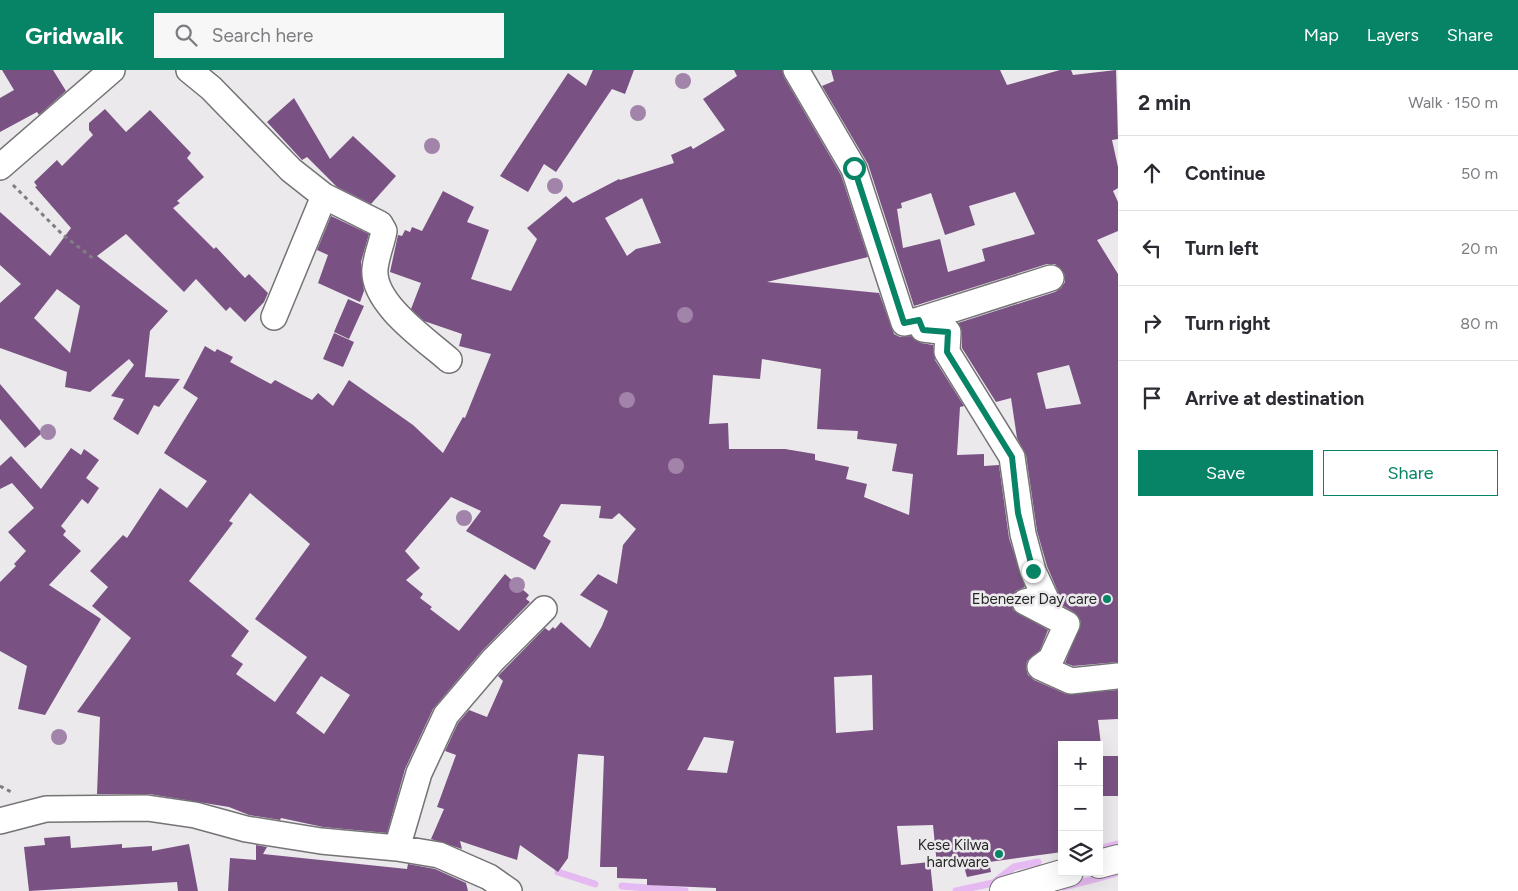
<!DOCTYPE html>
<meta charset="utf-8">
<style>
body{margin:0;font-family:Figtree,sans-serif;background:#f7f7f7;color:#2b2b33}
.controls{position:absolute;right:15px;bottom:15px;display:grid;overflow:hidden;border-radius:0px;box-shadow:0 5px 20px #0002}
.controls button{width:45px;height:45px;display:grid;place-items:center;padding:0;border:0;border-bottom:1px solid #e1e1e2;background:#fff;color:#2b2b33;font:25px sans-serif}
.stop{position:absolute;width:15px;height:15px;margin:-11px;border:4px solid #078466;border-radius:50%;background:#fff}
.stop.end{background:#078466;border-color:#fff;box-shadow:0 1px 5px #0008}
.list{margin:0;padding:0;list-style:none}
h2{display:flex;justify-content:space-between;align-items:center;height:65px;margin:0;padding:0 20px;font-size:21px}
h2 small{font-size:16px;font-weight:400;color:#7c7c81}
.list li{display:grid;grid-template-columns:32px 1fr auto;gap:15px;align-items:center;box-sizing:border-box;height:75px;padding:0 20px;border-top:1px solid #e1e1e2}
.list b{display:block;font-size:19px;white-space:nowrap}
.list em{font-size:16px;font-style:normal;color:#7c7c81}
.actions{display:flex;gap:10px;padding:15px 20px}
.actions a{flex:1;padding:11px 0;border:1px solid #078466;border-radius:0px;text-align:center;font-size:18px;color:#078466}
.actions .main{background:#078466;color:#fff}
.icon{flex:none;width:28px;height:28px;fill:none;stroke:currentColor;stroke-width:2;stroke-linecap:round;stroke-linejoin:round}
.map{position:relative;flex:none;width:1118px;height:821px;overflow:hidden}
header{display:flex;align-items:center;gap:30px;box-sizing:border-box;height:70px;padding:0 25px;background:#078466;color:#fff}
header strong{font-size:24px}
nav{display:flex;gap:28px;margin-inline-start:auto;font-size:18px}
.search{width:350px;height:45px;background:#f7f7f7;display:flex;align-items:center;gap:12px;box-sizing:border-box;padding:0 18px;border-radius:0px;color:#7c7c81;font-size:19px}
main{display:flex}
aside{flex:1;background:#fff}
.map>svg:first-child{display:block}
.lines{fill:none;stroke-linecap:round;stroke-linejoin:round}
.stream{stroke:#e5b9f1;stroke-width:7}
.building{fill:#795283;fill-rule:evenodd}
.street-casing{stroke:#757376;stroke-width:28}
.secondary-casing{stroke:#757376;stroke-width:30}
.path{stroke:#7f7e80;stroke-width:3;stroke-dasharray:4 4;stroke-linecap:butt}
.street{stroke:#fff;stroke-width:25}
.secondary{stroke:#fff;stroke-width:28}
.tree{fill:#a284aa}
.route{stroke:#078466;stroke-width:6}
.poi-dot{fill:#078466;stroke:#ebe9ec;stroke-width:2}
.labels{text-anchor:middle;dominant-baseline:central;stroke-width:5;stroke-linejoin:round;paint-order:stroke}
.poi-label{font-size:15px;fill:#262627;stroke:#ebe9ec;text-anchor:end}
</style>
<header>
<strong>Gridwalk</strong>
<div class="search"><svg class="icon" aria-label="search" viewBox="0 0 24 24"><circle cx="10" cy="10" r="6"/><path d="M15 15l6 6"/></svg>Search here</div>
<nav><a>Map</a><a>Layers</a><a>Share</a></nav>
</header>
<main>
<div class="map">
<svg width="1118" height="821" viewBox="0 0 1118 821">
<rect width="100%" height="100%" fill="#ebe9ec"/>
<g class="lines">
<path class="stream" d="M 1099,779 L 1118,774
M 558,802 L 595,814
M 622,816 L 685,821
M 1064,817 L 1118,803
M 956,821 L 993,813 L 1014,797 L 1038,792"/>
</g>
<path class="building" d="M 2,0 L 53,0 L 66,21 L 39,45 L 37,42 L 0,62 L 0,28 L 14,20 Z
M 593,0 L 634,0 L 625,24 L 612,19 L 556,102 L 544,94 L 528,122 L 500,106 L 568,3 L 586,16 Z
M 734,0 L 782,0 L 784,7 L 841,105 L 868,187 L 767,212 L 879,223 L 894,264 L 900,267 L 911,266 L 921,273 L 933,275 L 935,290 L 964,336 L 960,337 L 957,385 L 984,384 L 984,396 L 999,395 L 1009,468 L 1025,517 L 1016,521 L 1012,527 L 1013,540 L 1048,560 L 1040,580 L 1027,591 L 1026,598 L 1028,605 L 1034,610 L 1066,624 L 1118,620 L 1118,649 L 1098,650 L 1101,675 L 1062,675 L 1062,782 L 989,792 L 991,802 L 967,807 L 963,793 L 937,795 L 933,755 L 897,756 L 901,795 L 930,792 L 933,821 L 716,821 L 716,818 L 647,815 L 647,809 L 617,808 L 617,797 L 600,797 L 604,686 L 578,684 L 568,788 L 558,802 L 520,775 L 517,790 L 460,771 L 462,779 L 431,769 L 444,739 L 437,737 L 456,685 L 445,681 L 458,653 L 469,640 L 487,647 L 503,611 L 498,606 L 545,558 L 549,561 L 553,557 L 555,559 L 561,552 L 590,578 L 602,556 L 608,541 L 580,525 L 598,504 L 617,514 L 623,475 L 636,459 L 619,443 L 612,449 L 599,448 L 601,436 L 561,434 L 543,466 L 551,471 L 535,500 L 466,461 L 481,441 L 451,427 L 405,481 L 420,498 L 406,510 L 423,524 L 420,528 L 432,537 L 430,539 L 459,561 L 505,504 L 529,525 L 526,529 L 530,532 L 482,581 L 433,639 L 405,699 L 387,763 L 323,757 L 281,748 L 280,750 L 249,745 L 229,737 L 149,724 L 97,724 L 100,647 L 77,642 L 131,568 L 92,536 L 108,517 L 90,501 L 123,465 L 127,468 L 160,418 L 187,438 L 207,411 L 164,383 L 198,328 L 183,318 L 205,276 L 215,282 L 217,279 L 233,287 L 230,292 L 271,314 L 275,310 L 312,330 L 318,323 L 333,336 L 349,310 L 413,355 L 443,383 L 463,347 L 465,348 L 491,284 L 459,276 L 462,264 L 424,251 L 411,239 L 421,213 L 390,202 L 398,165 L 402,166 L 405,160 L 410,162 L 412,157 L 422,161 L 443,121 L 474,137 L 467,152 L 489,160 L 471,209 L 511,221 L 537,169 L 527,158 L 566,126 L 573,133 L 619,109 L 620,110 L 674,93 L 671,85 L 691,76 L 693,79 L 725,60 L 703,29 L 737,6 ZM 642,128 L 661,173 L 636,179 L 627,186 L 605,148 ZM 762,289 L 821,299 L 817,359 L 858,361 L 857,369 L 897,374 L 892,401 L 913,404 L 909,445 L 864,427 L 867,414 L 846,409 L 849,397 L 815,390 L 815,384 L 785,379 L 729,379 L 728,353 L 709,354 L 713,305 L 760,309 ZM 250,423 L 310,474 L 255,549 L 307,587 L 275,632 L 236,604 L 243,594 L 231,586 L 249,561 L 189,511 L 233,453 L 229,451 ZM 872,605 L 873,660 L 836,663 L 834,607 ZM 321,606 L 350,625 L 324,664 L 296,643 ZM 704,667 L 734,671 L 727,703 L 687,700 Z
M 831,0 L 1000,0 L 1007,15 L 1060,0 L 1071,0 L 1073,5 L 1116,0 L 1118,69 L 1112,70 L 1118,97 L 1118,118 L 1113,121 L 1118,132 L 1118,161 L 1097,170 L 1118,204 L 1118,592 L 1073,596 L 1065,593 L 1081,552 L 1074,542 L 1058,533 L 1058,522 L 1047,496 L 1037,461 L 1026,385 L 1017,368 L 1011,328 L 996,332 L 962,278 L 962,262 L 958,253 L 1055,222 L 1061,218 L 1065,212 L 1064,203 L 1055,194 L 1047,194 L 914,236 L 868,94 L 822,16 L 834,11 ZM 1015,122 L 1035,164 L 982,179 L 985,191 L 948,202 L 940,169 L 903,178 L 897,139 L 902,138 L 901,133 L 931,123 L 945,165 L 975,155 L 969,136 ZM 1069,295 L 1081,334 L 1046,339 L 1037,303 Z
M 294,28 L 330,89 L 353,66 L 396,106 L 371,134 L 337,117 L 307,87 L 302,90 L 267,52 Z
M 105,39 L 126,62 L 150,40 L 191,83 L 187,88 L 204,107 L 177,131 L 180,133 L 173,138 L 214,179 L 216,177 L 245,208 L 249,204 L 268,223 L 264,232 L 245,252 L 230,237 L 226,241 L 196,209 L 184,222 L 126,164 L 97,186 L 168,241 L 150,261 L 145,307 L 180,309 L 159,337 L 154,335 L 138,365 L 113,349 L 124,329 L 111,326 L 134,295 L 129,289 L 90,322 L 65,317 L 67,302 L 0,278 L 0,233 L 21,214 L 0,195 L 0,142 L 50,186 L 71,158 L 35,117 L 37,116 L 34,112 L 57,90 L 62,96 L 93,65 L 89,60 L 89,53 ZM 57,219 L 80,236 L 70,283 L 34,248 Z
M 331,146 L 369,164 L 361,192 L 364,221 L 360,232 L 318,213 L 328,185 L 317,180 Z
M 348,229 L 364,236 L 349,269 L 334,262 Z
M 334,263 L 354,272 L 343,297 L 323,289 Z
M 0,314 L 42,363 L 25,378 L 0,349 Z
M 71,378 L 81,385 L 84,379 L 99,390 L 86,408 L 99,418 L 88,434 L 82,429 L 61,456 L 66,461 L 63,465 L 81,481 L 49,515 L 101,549 L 45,645 L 18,639 L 27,596 L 0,581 L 0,512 L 16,496 L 14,494 L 26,481 L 8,462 L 34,438 L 12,413 L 0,419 L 0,396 L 11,386 L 41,419 Z
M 1099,686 L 1118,686 L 1118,726 L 1099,726 Z
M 70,766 L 71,778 L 122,774 L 122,778 L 152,776 L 152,781 L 189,774 L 198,821 L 178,821 L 177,812 L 29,821 L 24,777 L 45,775 L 44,768 Z
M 256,775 L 267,777 L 263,784 L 407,799 L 408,794 L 435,799 L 466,813 L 468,821 L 228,821 L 230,788 L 256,790 Z"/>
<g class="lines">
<defs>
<path id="street" d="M 189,0 L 211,18 L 291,100 L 324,126 L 380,154 L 384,161 C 382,173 376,186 375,199 C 372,233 425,269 449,290
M 796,0 L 854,99 L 904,253 L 919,250 L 923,259 L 948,262 L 947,282 L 1012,387 L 1023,464 L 1033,501 L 1045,527 L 1025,532 L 1067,554 L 1051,589 L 1040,597 L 1071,611 L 1118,606
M 0,97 L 112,0
M 274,247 L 324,126
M 919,250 L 1051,208
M 0,751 L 46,739 L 147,738 L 195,745 L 246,759 L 321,771 L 397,778 L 439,785 L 489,807 L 509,821
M 397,778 L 419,703 L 446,645 L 493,590 L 544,539"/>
<path id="secondary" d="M 1099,794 L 1118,789
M 1004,821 L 1069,802"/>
</defs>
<use href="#street" class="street-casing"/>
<use href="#secondary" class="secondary-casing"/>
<path class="path" d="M 13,115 L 63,165 L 94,189
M 0,716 L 13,723"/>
<use href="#street" class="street"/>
<use href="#secondary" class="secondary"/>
</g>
<g class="tree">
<circle cx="683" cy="11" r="8"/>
<circle cx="638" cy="43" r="8"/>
<circle cx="432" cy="76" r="8"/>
<circle cx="555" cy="116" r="8"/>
<circle cx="685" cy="245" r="8"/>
<circle cx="627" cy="330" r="8"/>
<circle cx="48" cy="362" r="8"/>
<circle cx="676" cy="396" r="8"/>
<circle cx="464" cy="448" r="8"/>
<circle cx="517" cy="515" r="8"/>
<circle cx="59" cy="667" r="8"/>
</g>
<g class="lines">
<path class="route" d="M 854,98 L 904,253 L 919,250 L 923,260 L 948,262 L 947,282 L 1012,387 L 1018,443 L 1033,501"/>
</g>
<g class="poi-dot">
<circle cx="1107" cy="529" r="5"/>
<circle cx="999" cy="784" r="5"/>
</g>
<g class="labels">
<g class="poi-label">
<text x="1097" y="529">Ebenezer Day care</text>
<text x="989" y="775">Kese Kilwa<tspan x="989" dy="17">hardware</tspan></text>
</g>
</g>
</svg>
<div class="controls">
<button>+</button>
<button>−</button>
<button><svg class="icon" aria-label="layers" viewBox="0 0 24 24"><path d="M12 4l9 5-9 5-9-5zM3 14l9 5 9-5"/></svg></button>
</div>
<div class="stop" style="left:854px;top:98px"></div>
<div class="stop end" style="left:1033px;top:501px"></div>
</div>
<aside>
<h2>2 min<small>Walk · 150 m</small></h2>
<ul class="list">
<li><svg class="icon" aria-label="ahead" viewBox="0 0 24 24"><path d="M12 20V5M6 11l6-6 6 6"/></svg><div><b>Continue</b></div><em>50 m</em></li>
<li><svg class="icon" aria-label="left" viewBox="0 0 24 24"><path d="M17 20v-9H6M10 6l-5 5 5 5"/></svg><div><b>Turn left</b></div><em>20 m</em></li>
<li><svg class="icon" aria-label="right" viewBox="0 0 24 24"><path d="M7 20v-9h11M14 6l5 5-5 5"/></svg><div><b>Turn right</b></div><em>80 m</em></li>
<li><svg class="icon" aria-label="arrive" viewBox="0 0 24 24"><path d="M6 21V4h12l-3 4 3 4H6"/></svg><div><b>Arrive at destination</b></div></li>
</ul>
<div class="actions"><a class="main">Save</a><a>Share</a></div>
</aside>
</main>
